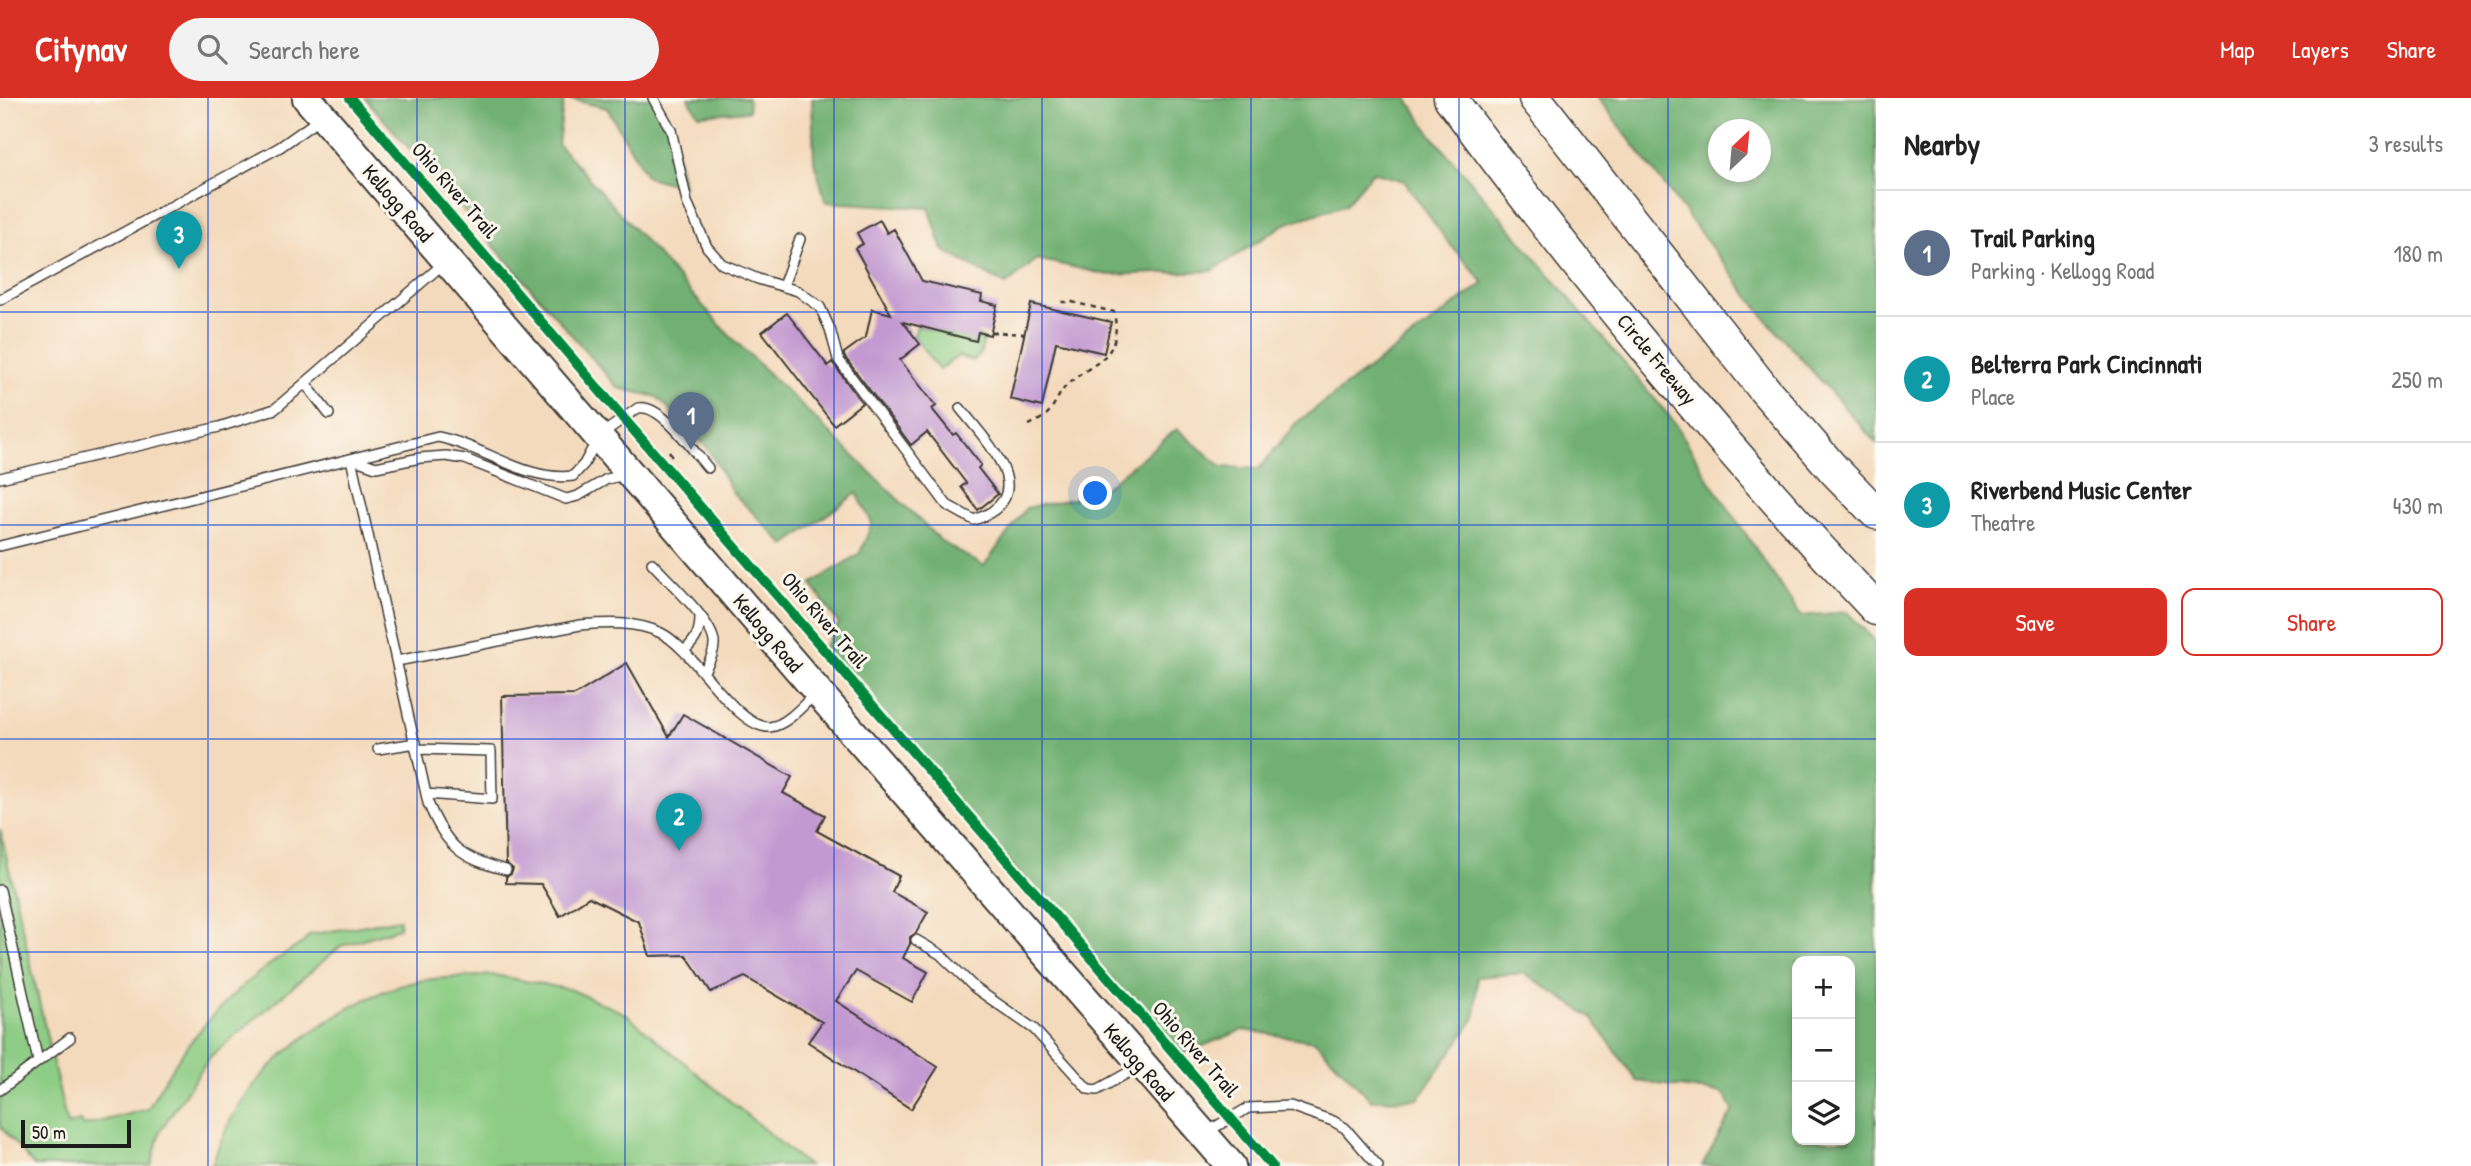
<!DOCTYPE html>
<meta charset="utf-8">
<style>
body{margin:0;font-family:"Patrick Hand",sans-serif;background:#f2f2f2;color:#222}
.controls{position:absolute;right:21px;bottom:21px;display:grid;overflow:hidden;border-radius:14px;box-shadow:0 4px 10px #0003}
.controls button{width:63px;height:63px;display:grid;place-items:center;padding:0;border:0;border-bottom:2px solid #e0e0e0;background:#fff;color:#222;font:35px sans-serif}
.compass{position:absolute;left:1708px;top:21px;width:63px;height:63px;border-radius:50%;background:#fff;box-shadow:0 4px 10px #0003;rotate:26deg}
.scale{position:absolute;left:21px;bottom:18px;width:110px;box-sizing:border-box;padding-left:7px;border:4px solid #1c1c1c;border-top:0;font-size:19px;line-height:24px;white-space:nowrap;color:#1c1c1c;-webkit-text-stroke:5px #fbf7ec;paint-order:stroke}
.you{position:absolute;left:1096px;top:396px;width:24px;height:24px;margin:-18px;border:5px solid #fff;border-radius:50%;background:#1a73e8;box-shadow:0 0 0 10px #1a73e833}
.badge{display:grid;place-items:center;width:46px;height:46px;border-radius:50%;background:#d93025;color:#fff;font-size:23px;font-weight:700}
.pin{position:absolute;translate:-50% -58px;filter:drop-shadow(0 2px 4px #0008)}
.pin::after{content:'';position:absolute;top:37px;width:24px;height:21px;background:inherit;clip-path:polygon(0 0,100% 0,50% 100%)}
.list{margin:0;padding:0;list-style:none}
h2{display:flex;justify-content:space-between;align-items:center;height:91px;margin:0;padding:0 28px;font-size:30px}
h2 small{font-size:23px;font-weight:400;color:#767676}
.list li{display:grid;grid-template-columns:46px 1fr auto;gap:21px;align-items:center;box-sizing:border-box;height:126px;padding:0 28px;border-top:2px solid #e0e0e0}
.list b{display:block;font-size:26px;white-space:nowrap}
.list p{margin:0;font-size:23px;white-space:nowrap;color:#767676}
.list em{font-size:23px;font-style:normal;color:#767676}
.actions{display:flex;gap:14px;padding:21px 28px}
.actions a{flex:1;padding:16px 0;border:2px solid #d93025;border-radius:14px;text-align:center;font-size:24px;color:#d93025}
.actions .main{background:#d93025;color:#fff}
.icon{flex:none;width:38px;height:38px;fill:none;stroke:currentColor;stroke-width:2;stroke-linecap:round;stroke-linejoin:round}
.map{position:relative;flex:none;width:1876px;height:1068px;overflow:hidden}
header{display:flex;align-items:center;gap:42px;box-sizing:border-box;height:98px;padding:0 35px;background:#d93025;color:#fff}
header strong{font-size:33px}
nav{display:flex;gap:38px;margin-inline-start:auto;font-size:24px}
.search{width:490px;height:63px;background:#f2f2f2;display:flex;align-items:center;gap:18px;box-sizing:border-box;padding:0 24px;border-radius:38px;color:#767676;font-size:26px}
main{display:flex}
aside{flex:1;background:#fff}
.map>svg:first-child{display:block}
.green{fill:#8ccc84;stroke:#547450;stroke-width:2}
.forest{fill:#71b072;stroke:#466647;stroke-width:2;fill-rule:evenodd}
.building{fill:#c299d1}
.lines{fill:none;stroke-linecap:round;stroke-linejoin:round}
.service-casing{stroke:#3c3834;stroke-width:12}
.primary-casing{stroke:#3c3834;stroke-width:32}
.motorway-casing{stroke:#3c3834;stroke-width:35}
.path{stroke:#3c3834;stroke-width:2.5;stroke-dasharray:5 5;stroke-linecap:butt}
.service{stroke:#fff;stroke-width:9}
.primary{stroke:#fff;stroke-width:28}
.motorway{stroke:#fff;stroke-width:32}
.cycleway-casing{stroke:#fbf7ec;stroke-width:15}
.cycleway{stroke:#00873e;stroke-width:10}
.grid{fill:none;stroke:#1d4ed8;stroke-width:2;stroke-opacity:0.55}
.labels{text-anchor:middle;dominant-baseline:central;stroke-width:6;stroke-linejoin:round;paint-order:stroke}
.street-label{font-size:21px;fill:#1c1c1c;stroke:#fbf7ec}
</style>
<header>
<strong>Citynav</strong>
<div class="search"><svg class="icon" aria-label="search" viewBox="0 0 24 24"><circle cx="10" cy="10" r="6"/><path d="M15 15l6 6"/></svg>Search here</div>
<nav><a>Map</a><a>Layers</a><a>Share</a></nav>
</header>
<main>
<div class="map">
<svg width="1876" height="1068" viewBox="0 0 1876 1068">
<rect width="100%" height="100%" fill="#fbf7ec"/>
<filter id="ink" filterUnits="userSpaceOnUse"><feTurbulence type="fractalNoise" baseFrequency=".0143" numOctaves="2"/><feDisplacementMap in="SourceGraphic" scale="14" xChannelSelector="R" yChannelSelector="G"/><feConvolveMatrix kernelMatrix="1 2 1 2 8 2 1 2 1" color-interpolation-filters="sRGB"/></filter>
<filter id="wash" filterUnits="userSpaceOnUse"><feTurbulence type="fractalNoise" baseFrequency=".00686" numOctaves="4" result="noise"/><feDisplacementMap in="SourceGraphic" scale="28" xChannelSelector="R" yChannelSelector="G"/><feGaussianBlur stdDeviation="1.57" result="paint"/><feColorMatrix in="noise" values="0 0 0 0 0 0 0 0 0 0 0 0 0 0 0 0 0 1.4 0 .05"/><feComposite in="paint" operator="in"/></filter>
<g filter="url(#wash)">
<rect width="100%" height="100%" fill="#f4dabc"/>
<path class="green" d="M 917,228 L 976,242 L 978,238 L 984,241 L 980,257 L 973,263 L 958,258 L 939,272 L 914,238 Z
M 0,731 L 67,1027 L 80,1023 L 83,1028 L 148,1011 C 185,940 235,884 304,844 L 309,837 L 400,821 L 399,830 L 341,848 L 210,959 L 160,1033 L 151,1068 L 34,1068 L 0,1028 Z
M 494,877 L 572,892 L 626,916 L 808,1068 L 212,1068 C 220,1041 233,1014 250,992 C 287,944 365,891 425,882 C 448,879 471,879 494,877 Z"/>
<path class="forest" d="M 365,0 L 564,0 L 558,46 L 729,237 L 942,444 L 984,468 L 1026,410 L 1097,396 L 1177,331 L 1222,369 L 1259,371 L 1296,325 L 1484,185 L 1447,143 L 1404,83 L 1373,74 L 1345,107 L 1285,126 L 1212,173 L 1108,177 L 1037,161 L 1006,187 L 943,152 L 929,110 L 826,104 L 814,63 L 812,0 L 1407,0 L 1433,39 L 1676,326 L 1706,377 L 1801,518 L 1847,514 L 1876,544 L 1876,1068 L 1702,1068 L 1733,1012 L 1723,995 L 1637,983 L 1591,919 L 1524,875 L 1477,879 L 1475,920 L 1418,1001 L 1371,1002 L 1315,943 L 1243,932 L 1177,958 L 824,549 L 839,526 L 811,486 L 860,455 L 872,425 L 857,395 L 785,447 L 733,395 L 707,349 L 657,299 L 618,290 ZM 1850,863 L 1850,1042 L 1797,1042 L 1797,863 Z
M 564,0 L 653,0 L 671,32 L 684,89 L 647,79 L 607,10 Z
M 688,0 L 748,0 L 749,13 L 699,17 Z
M 1598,0 L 1876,0 L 1876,345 L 1766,221 ZM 1718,32 L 1760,32 L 1760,74 L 1718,74 Z"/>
<g id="blocks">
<path class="building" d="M 880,122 L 887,135 L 894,131 L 922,183 L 982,197 L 981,203 L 997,207 L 990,237 L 978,234 L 976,243 L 903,224 L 920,246 L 900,262 L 936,308 L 932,311 L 953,337 L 956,335 L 981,367 L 978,370 L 998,396 L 978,412 L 961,389 L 966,385 L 927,334 L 911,347 L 844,258 L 844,255 L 866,239 L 872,211 L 891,216 L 855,150 L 863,146 L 857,135 Z
M 1031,206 L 1111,224 L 1104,255 L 1056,244 L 1042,309 L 1010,301 Z
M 787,215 L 828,268 L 832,264 L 862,305 L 834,327 L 762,234 Z
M 627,565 L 669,639 L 683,616 L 792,679 L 783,695 L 825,717 L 817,733 L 899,778 L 892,794 L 928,814 L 916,835 L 910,839 L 910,846 L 903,860 L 928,874 L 912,904 L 856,873 L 836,903 L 938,969 L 911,1011 L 808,944 L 822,924 L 745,879 L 711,894 L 686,857 L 650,858 L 639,824 L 589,799 L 560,818 L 541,786 L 506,785 L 506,779 L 511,776 L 513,771 L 506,765 L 502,598 L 575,597 Z"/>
</g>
</g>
<g filter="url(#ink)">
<use href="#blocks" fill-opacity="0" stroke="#3c3834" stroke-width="2"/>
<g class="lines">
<defs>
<path id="service" d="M 653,0 L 671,32 L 687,104 L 707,149 L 722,166 L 758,181 L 798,193 L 820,209 L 830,231 L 838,261 L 947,407 L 974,422 C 1043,398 987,344 960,310
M 783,188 L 800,141
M 0,202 L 280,49 L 321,20
M 305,285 L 329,316
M 351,361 L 428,705 C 447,749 460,760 506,772
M 353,361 L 376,369 L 420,360 L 446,358 L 465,361 L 566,401 L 578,398 L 607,381 L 625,377
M 0,380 L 219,329 L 275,311 L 443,166
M 0,448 L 438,339 C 484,348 525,384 573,378 L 584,366 L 599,338 L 638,310 C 661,305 693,353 708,370
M 652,465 C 667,482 712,522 714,544 C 715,555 708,565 703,575
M 685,552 C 696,542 700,534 700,519
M 397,563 L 580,527 C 606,525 636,523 661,535 C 694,551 736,631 770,629 C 787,627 803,607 814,597
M 378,651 L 416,645
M 417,651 L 491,653 L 492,701 L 426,696
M 0,792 L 38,963
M 916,842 L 940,856 L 975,890 L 1034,931 L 1088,991 L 1097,992 L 1140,968
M 0,992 L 70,940
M 1205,1035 L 1248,1010 L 1290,1008 L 1333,1023 L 1345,1030 L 1378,1068"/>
<path id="primary" d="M 307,0 L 849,630 L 1231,1068"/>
<path id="motorway" d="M 1450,0 C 1581,176 1725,352 1876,511
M 1535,0 L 1763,290 L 1835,373 L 1876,415"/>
</defs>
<use href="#service" class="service-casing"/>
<use href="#primary" class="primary-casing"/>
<use href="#motorway" class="motorway-casing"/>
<path class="path" d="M 991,234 L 1025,236
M 1029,327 C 1035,324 1043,321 1048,315 C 1055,307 1059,295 1067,287 C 1094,262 1123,262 1114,214 L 1072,204 L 1059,204
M 669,353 L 673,359
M 663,365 L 672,357"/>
<use href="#service" class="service"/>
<use href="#primary" class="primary"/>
<use href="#motorway" class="motorway"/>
<defs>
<path id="cycleway" d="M 350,0 L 624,321 L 1272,1068"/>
</defs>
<use href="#cycleway" class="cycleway-casing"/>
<use href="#cycleway" class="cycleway"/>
</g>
</g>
<path class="grid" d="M 208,0 L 208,1068M 417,0 L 417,1068M 625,0 L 625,1068M 834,0 L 834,1068M 1042,0 L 1042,1068M 1251,0 L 1251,1068M 1459,0 L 1459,1068M 1668,0 L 1668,1068M 0,214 L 1876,214M 0,427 L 1876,427M 0,641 L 1876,641M 0,854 L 1876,854"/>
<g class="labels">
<g class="street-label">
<text transform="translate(455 92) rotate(49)">Ohio River Trail</text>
<text transform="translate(398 105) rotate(49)">Kellogg Road</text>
<text transform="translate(1657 261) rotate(50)">Circle Freeway</text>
<text transform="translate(825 522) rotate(49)">Ohio River Trail</text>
<text transform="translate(768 535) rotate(50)">Kellogg Road</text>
<text transform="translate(1196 951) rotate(49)">Ohio River Trail</text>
<text transform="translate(1139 964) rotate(49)">Kellogg Road</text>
</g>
</g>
</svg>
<div class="controls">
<button>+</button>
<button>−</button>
<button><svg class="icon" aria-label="layers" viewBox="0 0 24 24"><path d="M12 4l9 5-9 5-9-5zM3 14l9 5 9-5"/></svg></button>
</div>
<svg class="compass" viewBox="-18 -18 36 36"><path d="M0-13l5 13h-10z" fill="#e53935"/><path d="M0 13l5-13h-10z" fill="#767676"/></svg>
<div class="scale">50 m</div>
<div class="you"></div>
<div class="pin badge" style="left:691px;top:352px;background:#5c6f8a">1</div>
<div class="pin badge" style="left:679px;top:753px;background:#0f9aa8">2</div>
<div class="pin badge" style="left:179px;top:171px;background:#0f9aa8">3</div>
</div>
<aside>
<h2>Nearby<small>3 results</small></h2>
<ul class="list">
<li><span class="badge" style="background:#5c6f8a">1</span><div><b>Trail Parking</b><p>Parking · Kellogg Road</p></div><em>180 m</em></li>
<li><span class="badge" style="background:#0f9aa8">2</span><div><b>Belterra Park Cincinnati</b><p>Place</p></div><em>250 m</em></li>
<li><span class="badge" style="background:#0f9aa8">3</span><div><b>Riverbend Music Center</b><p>Theatre</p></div><em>430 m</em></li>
</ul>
<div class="actions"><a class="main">Save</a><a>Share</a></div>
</aside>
</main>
